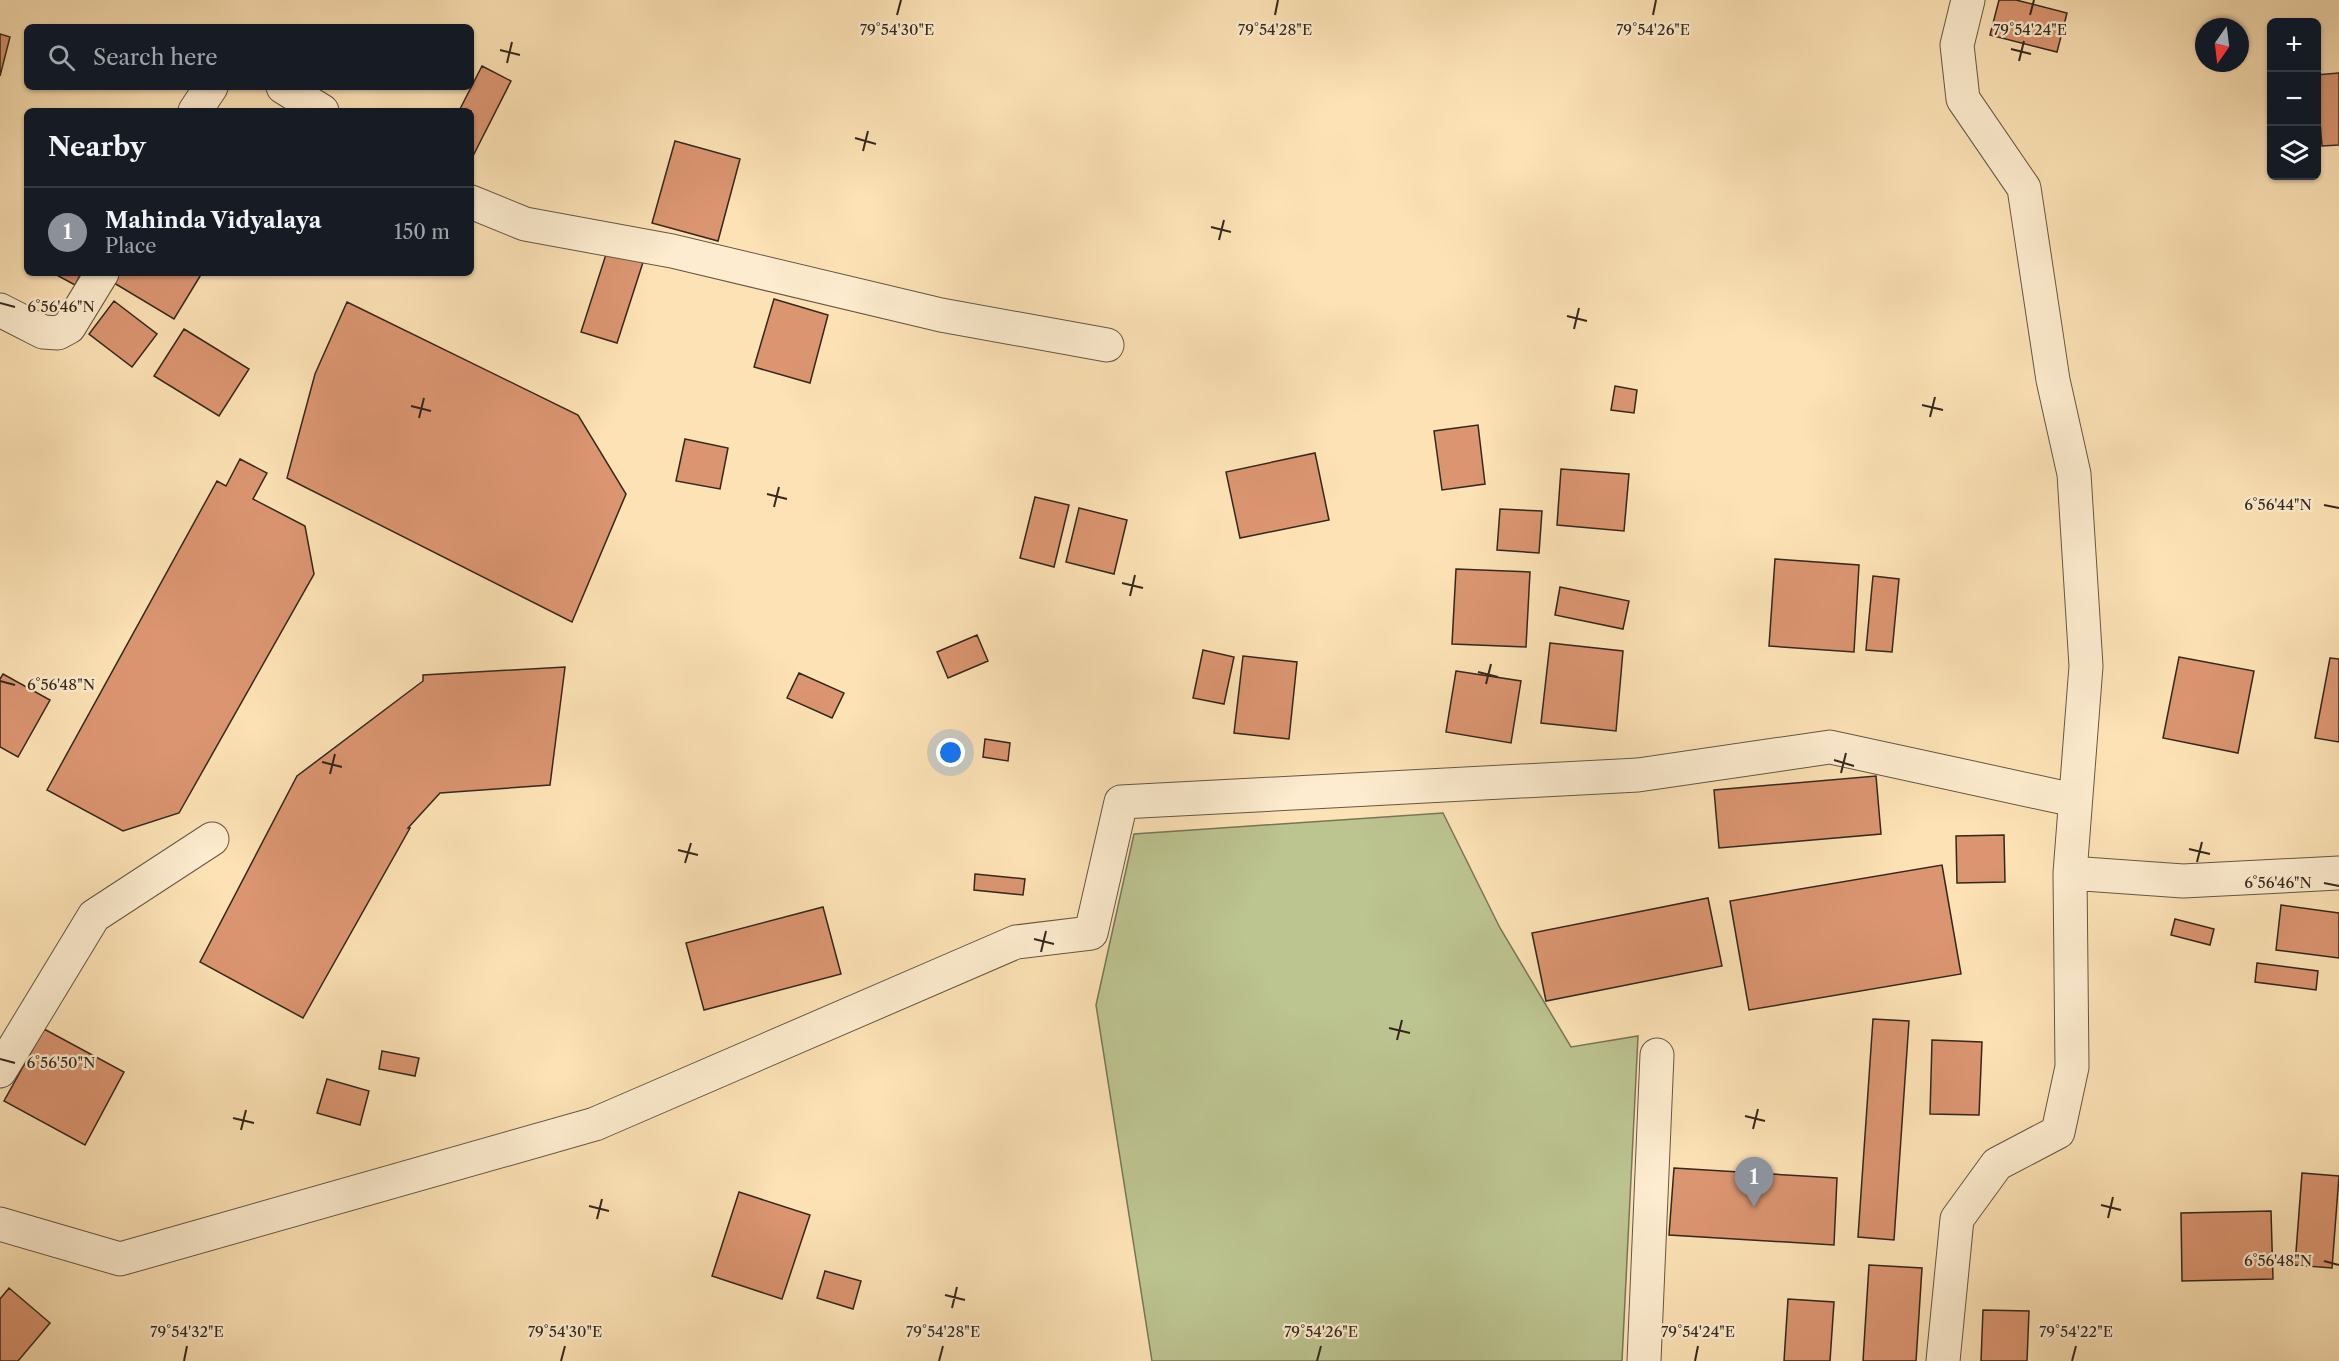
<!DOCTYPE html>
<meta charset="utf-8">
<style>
body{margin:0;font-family:"Libre Caslon Text",serif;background:#242831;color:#f1f3f6}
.controls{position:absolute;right:18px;top:18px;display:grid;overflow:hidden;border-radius:9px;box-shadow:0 2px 4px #0004}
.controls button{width:54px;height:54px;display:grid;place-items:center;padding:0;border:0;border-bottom:2px solid #363941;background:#171b24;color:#f1f3f6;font:30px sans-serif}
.compass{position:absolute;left:2195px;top:18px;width:54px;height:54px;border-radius:50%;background:#171b24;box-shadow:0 2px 4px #0004;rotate:194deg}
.you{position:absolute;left:951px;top:753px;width:21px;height:21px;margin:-15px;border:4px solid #fff;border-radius:50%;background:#1a73e8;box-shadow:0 0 0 9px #1a73e833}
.badge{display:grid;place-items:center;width:39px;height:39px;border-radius:50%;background:#8c9099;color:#fff;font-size:20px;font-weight:700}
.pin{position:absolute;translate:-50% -50px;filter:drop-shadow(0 2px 3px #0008)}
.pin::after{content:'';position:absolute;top:32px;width:21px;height:18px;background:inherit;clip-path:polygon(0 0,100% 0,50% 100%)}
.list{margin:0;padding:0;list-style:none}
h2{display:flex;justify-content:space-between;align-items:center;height:78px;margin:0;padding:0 24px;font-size:26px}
h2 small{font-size:20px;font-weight:400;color:#9ea1a6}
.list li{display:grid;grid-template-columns:39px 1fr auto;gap:18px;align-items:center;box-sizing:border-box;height:90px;padding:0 24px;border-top:2px solid #363941}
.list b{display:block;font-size:22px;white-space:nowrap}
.list p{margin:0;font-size:20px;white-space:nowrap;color:#9ea1a6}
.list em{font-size:20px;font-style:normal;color:#9ea1a6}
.icon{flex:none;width:33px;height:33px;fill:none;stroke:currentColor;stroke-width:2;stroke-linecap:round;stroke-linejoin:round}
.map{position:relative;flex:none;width:2339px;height:1361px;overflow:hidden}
.search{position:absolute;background:#171b24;box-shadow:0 2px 4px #0004;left:24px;top:24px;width:450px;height:66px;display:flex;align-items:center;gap:15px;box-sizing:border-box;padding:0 21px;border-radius:9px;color:#9ea1a6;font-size:22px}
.panel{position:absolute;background:#171b24;box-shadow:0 2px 4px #0004;left:24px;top:108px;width:450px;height:168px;border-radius:9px}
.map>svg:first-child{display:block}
.green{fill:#bcc490;stroke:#787657;stroke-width:1.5}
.building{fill:#db9571;stroke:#34271e;stroke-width:1.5}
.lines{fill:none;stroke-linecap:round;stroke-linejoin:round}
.minor-casing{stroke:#665644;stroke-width:35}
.minor{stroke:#fdeccf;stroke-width:33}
.ticks{fill:none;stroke:#34271e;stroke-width:2}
.ticks-label{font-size:15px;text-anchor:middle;fill:#34271e;stroke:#fdeccf;stroke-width:4.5;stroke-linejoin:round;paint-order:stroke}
</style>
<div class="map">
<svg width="2339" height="1361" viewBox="0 0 2339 1361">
<rect width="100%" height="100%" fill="#fce2b5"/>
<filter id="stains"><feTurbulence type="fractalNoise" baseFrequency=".00333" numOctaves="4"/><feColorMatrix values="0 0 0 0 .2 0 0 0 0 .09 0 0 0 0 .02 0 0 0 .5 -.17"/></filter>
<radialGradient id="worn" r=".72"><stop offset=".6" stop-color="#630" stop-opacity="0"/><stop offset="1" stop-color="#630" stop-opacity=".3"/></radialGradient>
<path class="green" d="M 1443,813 L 1500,928 L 1571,1047 L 1638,1036 L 1622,1361 L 1152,1361 L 1096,1005 L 1134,834 Z"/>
<path class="building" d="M 1999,0 L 2016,0 L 2067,13 L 2057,52 L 1990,35 Z
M 0,34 L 10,37 L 0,76 Z
M 482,66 L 511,81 L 471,160 L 471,111 L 459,111 Z
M 2339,73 L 2339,145 L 2322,146 L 2316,75 Z
M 675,141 L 740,159 L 718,241 L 652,223 Z
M 610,242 L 646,253 L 617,343 L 581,332 Z
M 53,273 L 81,273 L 75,285 Z
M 120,273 L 202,273 L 174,319 L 114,283 Z
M 774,299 L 828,315 L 810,383 L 754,367 Z
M 114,301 L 157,334 L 132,367 L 89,334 Z
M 347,302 L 578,415 L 626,494 L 572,622 L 287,478 L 315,374 Z
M 184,329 L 249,369 L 219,416 L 154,376 Z
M 1615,386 L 1637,390 L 1634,413 L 1611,410 Z
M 1478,425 L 1485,484 L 1442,490 L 1434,431 Z
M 685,439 L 728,448 L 720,489 L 676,481 Z
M 1315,453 L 1329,520 L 1240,538 L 1226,472 Z
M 240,459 L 267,473 L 253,499 L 305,526 L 314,574 L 179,813 L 123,831 L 47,790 L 217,481 L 226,486 Z
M 1561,469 L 1629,474 L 1624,531 L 1557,525 Z
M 1035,497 L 1069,505 L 1054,567 L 1020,558 Z
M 1079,508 L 1127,520 L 1114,574 L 1066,562 Z
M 1500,509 L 1542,511 L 1539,553 L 1497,550 Z
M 1775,559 L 1859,565 L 1854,652 L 1769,646 Z
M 1456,569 L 1530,572 L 1526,647 L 1452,644 Z
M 1873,576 L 1899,579 L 1892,652 L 1866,650 Z
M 1560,587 L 1629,601 L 1623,629 L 1555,615 Z
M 977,635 L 988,661 L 948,678 L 937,652 Z
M 1550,643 L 1623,651 L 1616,731 L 1541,723 Z
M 1203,650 L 1234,657 L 1224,704 L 1193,698 Z
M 1243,656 L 1297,662 L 1289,739 L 1234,733 Z
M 2179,657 L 2254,671 L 2238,753 L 2163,738 Z
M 2330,658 L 2339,659 L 2339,742 L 2315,738 Z
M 565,667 L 550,785 L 440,793 L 408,828 L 410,828 L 303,1018 L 200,962 L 297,776 L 423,681 L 423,675 Z
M 1456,671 L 1521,681 L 1511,743 L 1446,732 Z
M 799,673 L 844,693 L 832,718 L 787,698 Z
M 3,674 L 50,700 L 18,757 L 0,747 L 0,679 Z
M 985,739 L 1010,743 L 1008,761 L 983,757 Z
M 1876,776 L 1881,834 L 1719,848 L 1714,790 Z
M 2004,835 L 2005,882 L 1957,883 L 1956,836 Z
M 1942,865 L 1961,974 L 1749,1010 L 1730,901 Z
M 975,874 L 1025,879 L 1023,895 L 974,890 Z
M 1708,898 L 1722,966 L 1546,1001 L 1532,933 Z
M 2281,905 L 2339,913 L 2339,958 L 2276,950 Z
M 823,907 L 841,974 L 704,1010 L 686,943 Z
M 2175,919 L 2214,929 L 2210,945 L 2171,935 Z
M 2257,963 L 2318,971 L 2316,990 L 2255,982 Z
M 1873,1019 L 1909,1021 L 1894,1240 L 1858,1237 Z
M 44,1029 L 124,1072 L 85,1145 L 4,1101 Z
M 1932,1040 L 1982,1042 L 1979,1115 L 1930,1114 Z
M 382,1051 L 419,1058 L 415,1076 L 379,1069 Z
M 327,1079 L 369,1091 L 360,1125 L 317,1113 Z
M 1674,1168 L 1837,1178 L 1834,1245 L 1669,1235 Z
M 2302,1173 L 2339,1176 L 2332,1268 L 2295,1265 Z
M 739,1192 L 810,1215 L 782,1299 L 712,1276 Z
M 2271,1211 L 2273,1279 L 2182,1281 L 2181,1213 Z
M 1869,1265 L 1922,1268 L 1916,1361 L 1863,1361 Z
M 825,1271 L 861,1281 L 853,1309 L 817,1298 Z
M 9,1288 L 50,1323 L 18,1361 L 0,1361 L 0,1299 Z
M 1788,1299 L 1834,1302 L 1830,1361 L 1784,1361 Z
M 1983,1310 L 2029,1311 L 2027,1361 L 1981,1361 Z"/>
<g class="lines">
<defs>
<path id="minor" d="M 283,87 L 322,111
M 195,111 L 211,87
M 471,202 L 525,224 L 672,251 L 941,315 L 1107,345
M 0,310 L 43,332 L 58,333 L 69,327 L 102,273
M 2070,873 L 2183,881 L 2339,873
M 0,1071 L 94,916 L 212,839
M 0,1224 L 120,1259 L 595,1124 L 1016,942 L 1091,933 L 1121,802 L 1638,775 L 1830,747 L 2074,800
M 1644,1361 L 1657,1055
M 1943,1361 L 1957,1219 L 1997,1164 L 2058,1132 L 2072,1067 L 2070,873 L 2086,666 L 2074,474 L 2053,380 L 2024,188 L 1963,99 L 1957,45 L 1968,0"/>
</defs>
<use href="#minor" class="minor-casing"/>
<use href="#minor" class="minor"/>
</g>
<path class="ticks" d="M 897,15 L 901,0M 1275,15 L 1278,0M 1653,15 L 1656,0M 2030,15 L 2034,0M 2011,49 L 2031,54M 500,50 L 520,55M 2019,61 L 2024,41M 507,63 L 512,42M 855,138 L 876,144M 863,151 L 868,131M 1211,227 L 1231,232M 1219,240 L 1224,220M 0,303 L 15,307M 1567,316 L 1587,321M 1574,329 L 1579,308M 1922,405 L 1943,410M 411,406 L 431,411M 1930,417 L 1935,397M 419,418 L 424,398M 767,494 L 787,499M 2324,505 L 2339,508M 774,507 L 779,487M 1122,583 L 1143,588M 1130,596 L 1135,575M 1478,672 L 1498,677M 0,681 L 15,685M 1486,684 L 1491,664M 1834,760 L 1854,766M 322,762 L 342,767M 1841,773 L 1846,753M 330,774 L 335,754M 2189,849 L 2210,854M 678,850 L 698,855M 2197,862 L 2202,842M 685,863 L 691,843M 2324,883 L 2339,886M 1034,939 L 1054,944M 1041,952 L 1046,931M 1389,1028 L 1410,1033M 1397,1040 L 1402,1020M 0,1059 L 15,1063M 1745,1116 L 1765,1121M 233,1118 L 254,1123M 1753,1129 L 1758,1109M 241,1130 L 246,1110M 2101,1205 L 2121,1210M 589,1206 L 609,1211M 2108,1218 L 2113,1197M 597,1219 L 602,1199M 2324,1261 L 2339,1265M 945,1295 L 965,1300M 952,1308 L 957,1287M 184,1361 L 187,1346M 561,1361 L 565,1346M 939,1361 L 943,1346M 1317,1361 L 1321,1346M 1695,1361 L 1698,1346M 2072,1361 L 2076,1346"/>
<g class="ticks-label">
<text x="897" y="35">79°54'30"E</text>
<text x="1275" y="35">79°54'28"E</text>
<text x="1653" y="35">79°54'26"E</text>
<text x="2030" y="35">79°54'24"E</text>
<text x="61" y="312">6°56'46"N</text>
<text x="2278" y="510">6°56'44"N</text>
<text x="61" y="690">6°56'48"N</text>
<text x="2278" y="888">6°56'46"N</text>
<text x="61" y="1068">6°56'50"N</text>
<text x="2278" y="1266">6°56'48"N</text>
<text x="187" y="1337">79°54'32"E</text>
<text x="565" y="1337">79°54'30"E</text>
<text x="943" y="1337">79°54'28"E</text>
<text x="1321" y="1337">79°54'26"E</text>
<text x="1698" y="1337">79°54'24"E</text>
<text x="2076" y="1337">79°54'22"E</text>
</g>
<rect width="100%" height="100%" filter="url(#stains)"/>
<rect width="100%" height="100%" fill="url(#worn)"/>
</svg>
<div class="controls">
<button>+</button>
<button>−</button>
<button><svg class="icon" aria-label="layers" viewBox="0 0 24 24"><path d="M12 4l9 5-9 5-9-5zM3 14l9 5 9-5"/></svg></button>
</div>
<svg class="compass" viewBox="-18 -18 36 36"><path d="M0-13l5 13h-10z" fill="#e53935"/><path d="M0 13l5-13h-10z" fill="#9ea1a6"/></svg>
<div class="you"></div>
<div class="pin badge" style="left:1754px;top:1207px">1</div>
<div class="search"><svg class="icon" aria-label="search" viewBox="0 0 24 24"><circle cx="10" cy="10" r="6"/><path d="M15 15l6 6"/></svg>Search here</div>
<section class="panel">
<h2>Nearby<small></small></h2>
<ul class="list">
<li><span class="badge">1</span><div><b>Mahinda Vidyalaya</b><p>Place</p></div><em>150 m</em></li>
</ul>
</section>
</div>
